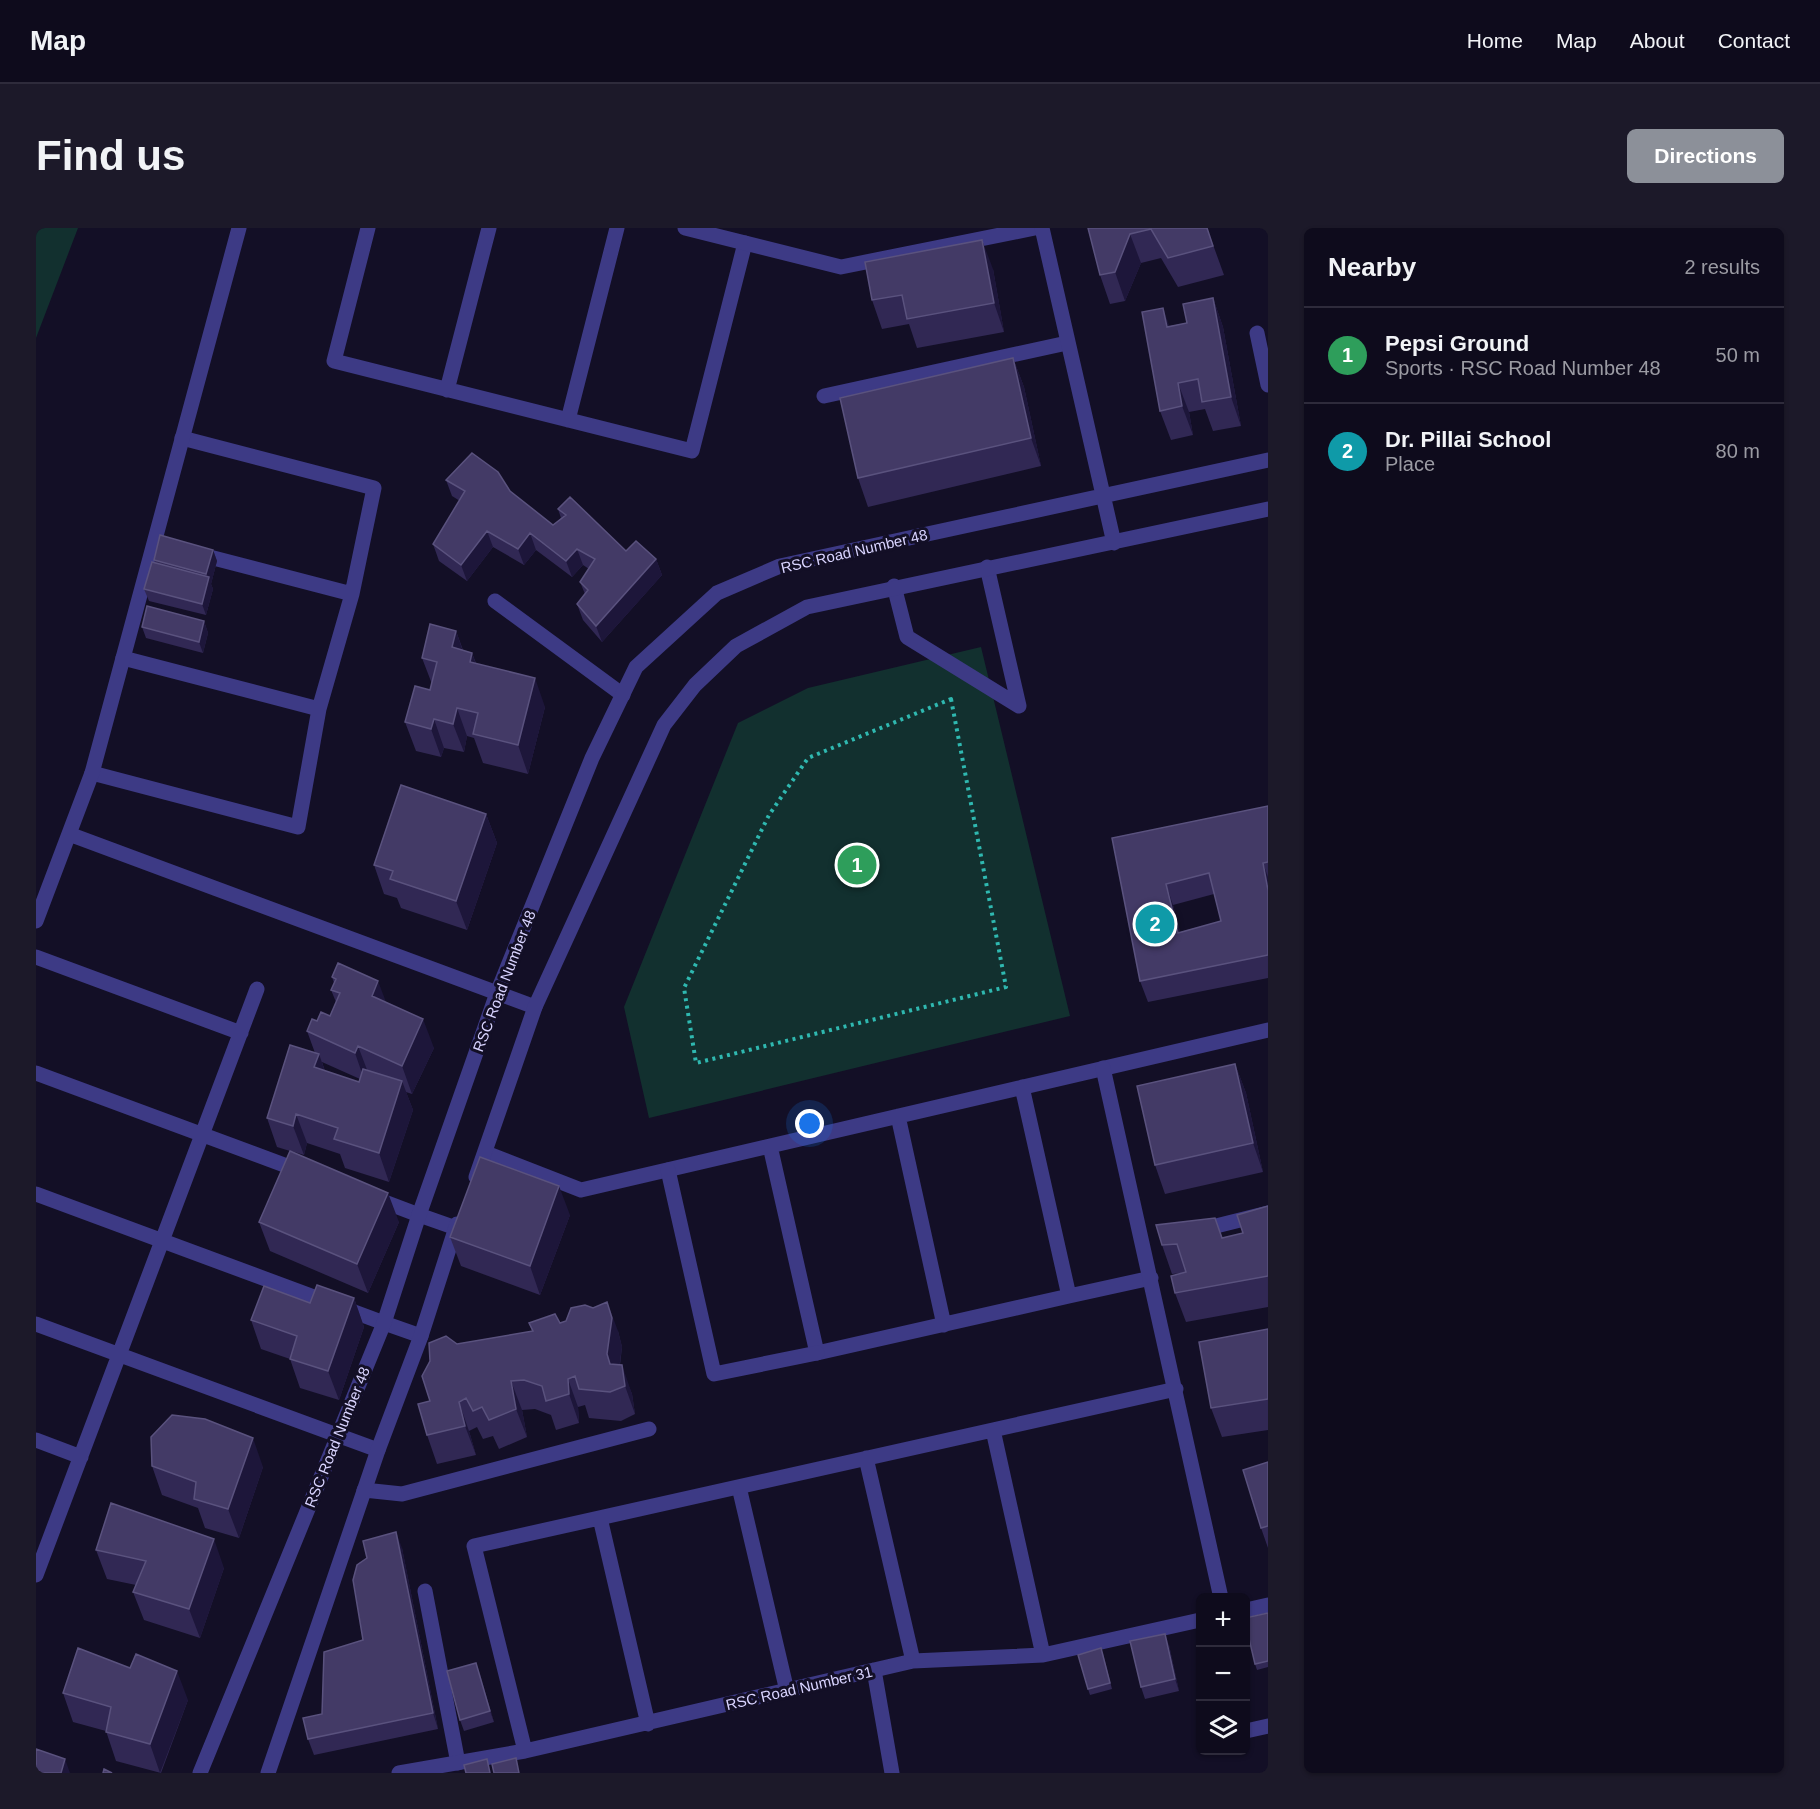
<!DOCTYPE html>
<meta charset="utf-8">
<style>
body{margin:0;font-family:Arial,sans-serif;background:#1c1929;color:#f1f3f6}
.controls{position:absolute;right:18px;bottom:18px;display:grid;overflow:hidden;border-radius:9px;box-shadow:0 2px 4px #0004}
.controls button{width:54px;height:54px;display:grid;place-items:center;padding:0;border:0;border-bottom:2px solid #2e2b3b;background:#0e0b1c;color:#f1f3f6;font:30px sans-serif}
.you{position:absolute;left:774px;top:896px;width:21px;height:21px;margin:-15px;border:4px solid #fff;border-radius:50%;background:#1a73e8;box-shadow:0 0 0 9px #1a73e833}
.badge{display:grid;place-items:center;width:39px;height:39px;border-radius:50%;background:#8c9099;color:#fff;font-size:20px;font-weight:700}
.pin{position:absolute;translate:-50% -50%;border:3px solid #fff;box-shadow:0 2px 6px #0006}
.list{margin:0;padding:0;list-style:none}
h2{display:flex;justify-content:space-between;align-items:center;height:78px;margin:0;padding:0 24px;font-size:26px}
h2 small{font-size:20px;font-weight:400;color:#9b9ba3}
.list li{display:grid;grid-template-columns:39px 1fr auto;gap:18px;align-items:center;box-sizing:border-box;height:96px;padding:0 24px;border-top:2px solid #2e2b3b}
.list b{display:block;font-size:22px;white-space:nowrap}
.list p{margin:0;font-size:20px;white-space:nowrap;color:#9b9ba3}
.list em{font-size:20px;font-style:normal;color:#9b9ba3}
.icon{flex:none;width:33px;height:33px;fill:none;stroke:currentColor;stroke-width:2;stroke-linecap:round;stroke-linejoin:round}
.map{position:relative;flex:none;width:1232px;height:1545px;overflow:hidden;border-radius:9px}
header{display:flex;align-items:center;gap:36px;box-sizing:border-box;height:84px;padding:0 30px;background:#0e0b1c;border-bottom:2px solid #2e2b3b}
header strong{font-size:28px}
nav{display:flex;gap:33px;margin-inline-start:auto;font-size:21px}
.intro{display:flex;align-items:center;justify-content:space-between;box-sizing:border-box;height:144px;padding:0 36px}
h1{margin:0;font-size:42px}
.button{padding:15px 27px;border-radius:9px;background:#8c9099;color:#fff;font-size:21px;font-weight:700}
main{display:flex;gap:36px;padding:0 36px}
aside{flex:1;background:#0e0b1c;border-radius:9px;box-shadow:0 2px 4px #0004}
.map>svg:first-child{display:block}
.green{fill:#12302f}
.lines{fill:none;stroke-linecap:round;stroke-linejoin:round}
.path{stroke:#2fb8b0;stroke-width:4;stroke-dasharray:3 4.5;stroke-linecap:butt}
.service{stroke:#3d3a85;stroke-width:15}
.pedestrian{stroke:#3d3a85;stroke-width:15}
.minor{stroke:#3d3a85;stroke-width:15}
.tertiary{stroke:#3d3a85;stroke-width:15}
.wall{fill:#312854;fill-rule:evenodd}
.shaded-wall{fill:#1d163a}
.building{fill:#433a66;stroke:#5a527e;stroke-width:1.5;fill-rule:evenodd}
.labels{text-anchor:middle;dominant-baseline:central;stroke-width:6;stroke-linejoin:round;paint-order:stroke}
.street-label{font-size:15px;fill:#d9d4ff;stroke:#130f26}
</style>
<header>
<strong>Map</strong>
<nav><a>Home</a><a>Map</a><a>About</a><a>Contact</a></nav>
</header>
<div class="intro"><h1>Find us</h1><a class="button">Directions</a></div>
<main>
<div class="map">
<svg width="1232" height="1545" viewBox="0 0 1232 1545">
<rect width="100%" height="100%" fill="#130f26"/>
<path class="green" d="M 0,0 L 42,0 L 0,110 Z
M 945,419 L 1034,788 L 613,890 L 588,779 L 702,495 L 772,460 Z"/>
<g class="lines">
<path class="path" d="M 915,471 L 970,759 L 660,835 L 648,760 L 733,587 L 772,530 Z"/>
<path class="service" d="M 332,0 L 298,133 L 656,223 L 709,15
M 1221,105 L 1232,157
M 411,162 L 453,0
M 788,168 L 1031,115
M 532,192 L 581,0
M 162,326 L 316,366
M 858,358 L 871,409 L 983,478 L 951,339
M 459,373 L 587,467
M 87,430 L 283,481
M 56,545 L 262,599 L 283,481 L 316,366 L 338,260 L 146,210
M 0,729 L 205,805
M 0,845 L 267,944
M 862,888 L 908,1097
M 734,918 L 781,1125 L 1033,1068 L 986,859
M 450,925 L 545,962 L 1232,802
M 0,966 L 348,1095
M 338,970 L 383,987
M 1033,1068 L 1115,1050
M 0,1096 L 301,1207
M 0,1212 L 45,1229
M 328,1262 L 366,1266 L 613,1201
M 0,1347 L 221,761
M 389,1363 L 422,1535"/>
<path class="pedestrian" d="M 1164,1002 L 1232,985"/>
<path class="minor" d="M 649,0 L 805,39 L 999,0
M 33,606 L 499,779
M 0,693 L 56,545 L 203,0
M 1067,840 L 1185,1370
M 632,942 L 678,1146 L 781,1125
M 383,987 L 420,1000
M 348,1095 L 385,1108
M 957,1202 L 1007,1427
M 301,1207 L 342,1222
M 830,1230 L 877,1433
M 703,1259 L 751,1463
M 564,1290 L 612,1496
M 1210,1382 L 1232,1377
M 838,1442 L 856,1545
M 1210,1503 L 1232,1498
M 489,1523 L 438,1318 L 1140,1161
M 363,1545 L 489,1523 L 877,1433 L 1007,1427 L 1164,1392"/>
<path class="tertiary" d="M 1006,0 L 1078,315
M 440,949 L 499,779 L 628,497 L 659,457 L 700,418 L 771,379 L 1232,281
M 164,1545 L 348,1095 L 383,987 L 461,765 L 556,530 L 600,439 L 681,365 L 744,338 L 1232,232
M 232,1545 L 342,1222 L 385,1108 L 421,996"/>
</g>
<path class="wall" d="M 1052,0 L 1171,0 L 1188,47 L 1142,59 L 1125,30 L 1105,35 L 1089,73 L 1074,76 L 1064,47 Z
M 957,41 L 968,104 L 881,120 L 873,96 L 846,101 L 836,72 Z
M 1177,70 L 1187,99 L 1205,198 L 1177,203 L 1169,181 L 1153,184 L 1157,207 L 1135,212 L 1124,183 L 1134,98 L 1151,95 Z
M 977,130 L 988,159 L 1005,238 L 832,279 L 822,250 Z
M 410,252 L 474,263 L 517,297 L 525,290 L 522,281 L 590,323 L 620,331 L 626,347 L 566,414 L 547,392 L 541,376 L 549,366 L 544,354 L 553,341 L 547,337 L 536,349 L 500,322 L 488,337 L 457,319 L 431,353 L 403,333 L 397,316 L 424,273 L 416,268 Z
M 177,322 L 181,333 L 175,356 L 177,361 L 170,387 L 113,373 L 108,361 L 119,335 L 118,332 Z
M 168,393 L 172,405 L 167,425 L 110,410 L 106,399 Z
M 420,403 L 427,422 L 436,425 L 440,435 L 509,479 L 492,546 L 447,535 L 438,510 L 431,508 L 428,524 L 408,520 L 405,529 L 380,523 L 369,494 L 394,462 L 396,456 L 386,430 Z
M 1232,578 L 1232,750 L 1112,774 L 1104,753 L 1076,610 ZM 1178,666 L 1185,693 L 1144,704 L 1137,677 Z
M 450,586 L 461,615 L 431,702 L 365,680 L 361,670 L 348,666 L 338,637 Z
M 296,749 L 350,774 L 398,820 L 376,866 L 370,864 L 377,882 L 353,954 L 309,940 L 304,926 L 271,915 L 268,927 L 255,923 L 363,994 L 332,1065 L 234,1023 L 223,994 L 254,923 L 241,919 L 231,890 L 279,825 L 271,803 L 281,793 L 294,788 L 300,774 L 295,762 L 298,755 ZM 286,834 L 324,851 L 323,854 L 289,843 Z
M 1199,836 L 1210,865 L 1227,944 L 1129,966 L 1119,937 Z
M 1232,978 L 1232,1079 L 1150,1094 L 1139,1065 L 1147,1045 L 1136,1046 L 1126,1017 L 1186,1010 L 1207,1005 Z
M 534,987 L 504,1067 L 425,1038 L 414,1009 Z
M 318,1070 L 328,1099 L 303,1172 L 264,1160 L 254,1131 L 225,1121 L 215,1092 L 274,1075 Z
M 493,1095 L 524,1095 L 582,1103 L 586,1119 L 584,1137 L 596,1166 L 599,1186 L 585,1193 L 553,1190 L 549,1177 L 542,1179 L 543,1195 L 520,1202 L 515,1187 L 499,1181 L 486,1182 L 491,1209 L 463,1221 L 457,1208 L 447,1211 L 441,1199 L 433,1203 L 440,1227 L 401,1236 L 391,1207 L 394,1173 L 421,1116 L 496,1103 Z
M 1232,1101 L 1232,1202 L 1186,1209 L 1175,1180 Z
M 1232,1234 L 1232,1320 L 1225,1300 Z
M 116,1238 L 227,1239 L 203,1310 L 169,1300 L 162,1280 L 126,1267 Z
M 366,1320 L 402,1501 L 278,1527 L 272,1511 L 327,1412 Z
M 60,1322 L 188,1340 L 164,1410 L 108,1392 L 97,1364 L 100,1357 L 71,1351 Z
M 1232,1385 L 1232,1439 L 1221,1442 L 1219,1436 Z
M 1133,1417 L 1143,1463 L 1109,1471 L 1105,1459 Z
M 1067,1426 L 1076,1461 L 1054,1467 L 1052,1461 Z
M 440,1435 L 458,1494 L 428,1503 L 424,1492 Z
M 27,1465 L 152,1472 L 125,1545 L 80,1533 L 70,1503 L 37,1494 Z"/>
<path class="shaded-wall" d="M 1094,6 L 1105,35 L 1089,73 L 1079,44 Z
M 946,12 L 957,41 L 968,104 L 958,75 Z
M 1177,70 L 1187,99 L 1205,198 L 1195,169 Z
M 1127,80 L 1137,108 L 1131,99 Z
M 977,130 L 988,159 L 1005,238 L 995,210 Z
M 1142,155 L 1153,184 L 1157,207 L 1146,178 Z
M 451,303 L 457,319 L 431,353 L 425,337 Z
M 494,305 L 500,322 L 488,337 L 482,321 Z
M 541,321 L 547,337 L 536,349 L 530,333 Z
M 177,322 L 181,333 L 175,356 L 177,361 L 170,387 L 166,376 L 172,351 L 170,346 Z
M 620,331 L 626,347 L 566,414 L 560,398 Z
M 168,393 L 172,405 L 167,425 L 163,414 Z
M 420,403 L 430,432 L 416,419 Z
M 436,425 L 446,453 L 434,434 Z
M 499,450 L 509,479 L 492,546 L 482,517 Z
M 421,480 L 431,508 L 428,524 L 417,496 Z
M 398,491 L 408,520 L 405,529 L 395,501 Z
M 450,586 L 461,615 L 431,702 L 420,673 Z
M 1227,635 L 1232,649 L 1232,662 Z
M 1130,656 L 1137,677 L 1150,726 L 1142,705 Z
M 342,753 L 353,782 L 336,768 Z
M 387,791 L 398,820 L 376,866 L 366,838 Z
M 322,818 L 333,847 L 329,854 L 319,825 Z
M 283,826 L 293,855 L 278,839 Z
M 1199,836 L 1210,865 L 1227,944 L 1217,915 Z
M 366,853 L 377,882 L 353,954 L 343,925 Z
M 260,886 L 271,915 L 268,927 L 257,898 Z
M 523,958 L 534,987 L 504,1067 L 494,1038 Z
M 352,965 L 363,994 L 332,1065 L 321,1036 Z
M 318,1070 L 328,1099 L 303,1172 L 292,1143 Z
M 571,1074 L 582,1103 L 586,1119 L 581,1155 L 583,1160 L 571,1126 Z
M 586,1137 L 596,1166 L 599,1186 L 589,1158 Z
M 532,1151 L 542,1179 L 543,1195 L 533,1166 Z
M 475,1153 L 486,1182 L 491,1209 L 480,1181 Z
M 423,1174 L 433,1203 L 440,1227 L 429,1198 Z
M 217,1210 L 227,1239 L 203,1310 L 192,1281 Z
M 360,1304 L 366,1320 L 402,1501 L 397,1485 Z
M 178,1311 L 188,1340 L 164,1410 L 153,1381 Z
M 1129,1406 L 1133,1417 L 1143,1463 L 1139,1451 Z
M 440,1435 L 444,1446 L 458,1494 L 454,1483 Z
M 141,1443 L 152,1472 L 124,1545 L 114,1516 Z
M 29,1531 L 34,1545 L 25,1545 Z"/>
<path class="building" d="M 1052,0 L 1171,0 L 1177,18 L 1132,30 L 1115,1 L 1094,6 L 1079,44 L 1064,47 Z
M 946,12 L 958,75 L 871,91 L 866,67 L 836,72 L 829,34 Z
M 1177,70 L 1195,169 L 1166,174 L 1162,151 L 1142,155 L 1146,178 L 1124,183 L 1106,84 L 1127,80 L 1131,99 L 1151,95 L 1147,76 Z
M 977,130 L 995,210 L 822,250 L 804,170 Z
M 436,225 L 462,244 L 474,263 L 517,297 L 530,287 L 522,281 L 534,269 L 590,323 L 600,313 L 620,331 L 560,398 L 541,376 L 552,362 L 544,354 L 559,331 L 541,321 L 530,333 L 494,305 L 482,321 L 451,303 L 425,337 L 397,316 L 429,263 L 410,252 Z
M 124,307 L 177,322 L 170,346 L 118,332 Z
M 116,334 L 173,349 L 166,376 L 108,361 Z
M 111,378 L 168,393 L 163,414 L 106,399 Z
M 394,396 L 420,403 L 416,419 L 436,425 L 434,434 L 499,450 L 482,517 L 437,506 L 442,485 L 421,480 L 417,496 L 398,491 L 395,501 L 369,494 L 379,458 L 394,462 L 401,434 L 386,430 Z
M 365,557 L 450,586 L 420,673 L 354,651 L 357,643 L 338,637 Z
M 1232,578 L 1232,634 L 1227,635 L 1232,662 L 1232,727 L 1104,753 L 1076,610 ZM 1173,645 L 1185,693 L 1142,705 L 1130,656 Z
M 302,735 L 342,753 L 336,768 L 387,791 L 366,838 L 322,818 L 319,825 L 271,803 L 276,791 L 281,793 L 285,784 L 294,788 L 304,765 L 295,762 L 300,751 L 296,749 Z
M 254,817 L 283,826 L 278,839 L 323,854 L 327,841 L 366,853 L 343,925 L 298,911 L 302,900 L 260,886 L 257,898 L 231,890 Z
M 1199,836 L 1217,915 L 1119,937 L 1101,858 Z
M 254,923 L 352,965 L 321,1036 L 223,994 Z
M 444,929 L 523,958 L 494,1038 L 414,1009 Z
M 1232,978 L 1232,1048 L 1139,1065 L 1135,1048 L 1150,1044 L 1141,1016 L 1126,1017 L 1120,997 L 1179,990 L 1186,1010 L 1207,1005 L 1201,987 Z
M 281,1057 L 318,1070 L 292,1143 L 254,1131 L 261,1108 L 215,1092 L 228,1058 L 274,1075 Z
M 571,1074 L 576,1090 L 571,1126 L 574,1136 L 586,1137 L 589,1158 L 574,1164 L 543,1161 L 539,1148 L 532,1151 L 533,1166 L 510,1173 L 506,1158 L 488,1152 L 475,1153 L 480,1181 L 453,1192 L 446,1179 L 437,1183 L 430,1170 L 423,1174 L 429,1198 L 391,1207 L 382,1176 L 394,1173 L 386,1148 L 394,1133 L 393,1115 L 410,1108 L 421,1116 L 497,1103 L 493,1095 L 519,1086 L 524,1095 L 530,1093 L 535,1080 L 549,1077 L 557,1080 Z
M 1232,1101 L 1232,1171 L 1175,1180 L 1163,1114 Z
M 136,1187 L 169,1191 L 217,1210 L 192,1281 L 158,1271 L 160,1254 L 116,1238 L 115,1209 Z
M 1232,1234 L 1232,1298 L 1225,1300 L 1207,1242 Z
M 75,1275 L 178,1311 L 153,1381 L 97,1364 L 110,1333 L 60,1322 Z
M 360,1304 L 397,1485 L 272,1511 L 267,1490 L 286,1486 L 288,1424 L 327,1412 L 317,1352 L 321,1337 L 331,1330 L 327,1313 Z
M 1232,1385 L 1232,1433 L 1219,1436 L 1209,1394 L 1209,1390 Z
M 1129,1406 L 1139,1451 L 1105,1459 L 1094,1413 Z
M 42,1420 L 94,1440 L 100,1426 L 141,1443 L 114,1516 L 70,1504 L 75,1479 L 27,1465 Z
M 1065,1420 L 1074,1455 L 1052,1461 L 1042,1427 Z
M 440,1435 L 454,1483 L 424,1492 L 411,1443 Z
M 0,1521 L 29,1531 L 25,1545 L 0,1545 Z
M 480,1530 L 483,1545 L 458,1545 L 456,1536 Z
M 451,1531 L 454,1545 L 430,1545 L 428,1537 Z
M 68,1541 L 76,1545 L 67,1545 Z"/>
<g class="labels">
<g class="street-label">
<text transform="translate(818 323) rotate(-13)">RSC Road Number 48</text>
<text transform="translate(468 753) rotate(-69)">RSC Road Number 48</text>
<text transform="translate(301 1209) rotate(-68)">RSC Road Number 48</text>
<text transform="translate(763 1460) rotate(-13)">RSC Road Number 31</text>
</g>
</g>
</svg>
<div class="controls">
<button>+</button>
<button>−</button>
<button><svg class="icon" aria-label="layers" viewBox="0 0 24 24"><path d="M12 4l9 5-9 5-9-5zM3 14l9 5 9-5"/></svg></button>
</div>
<div class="you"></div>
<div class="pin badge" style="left:821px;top:637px;background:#2e9e5b">1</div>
<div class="pin badge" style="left:1119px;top:696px;background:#0f9aa8">2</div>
</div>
<aside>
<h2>Nearby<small>2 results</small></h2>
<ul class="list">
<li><span class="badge" style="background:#2e9e5b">1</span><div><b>Pepsi Ground</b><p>Sports · RSC Road Number 48</p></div><em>50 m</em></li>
<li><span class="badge" style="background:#0f9aa8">2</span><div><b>Dr. Pillai School</b><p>Place</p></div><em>80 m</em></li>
</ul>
</aside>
</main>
